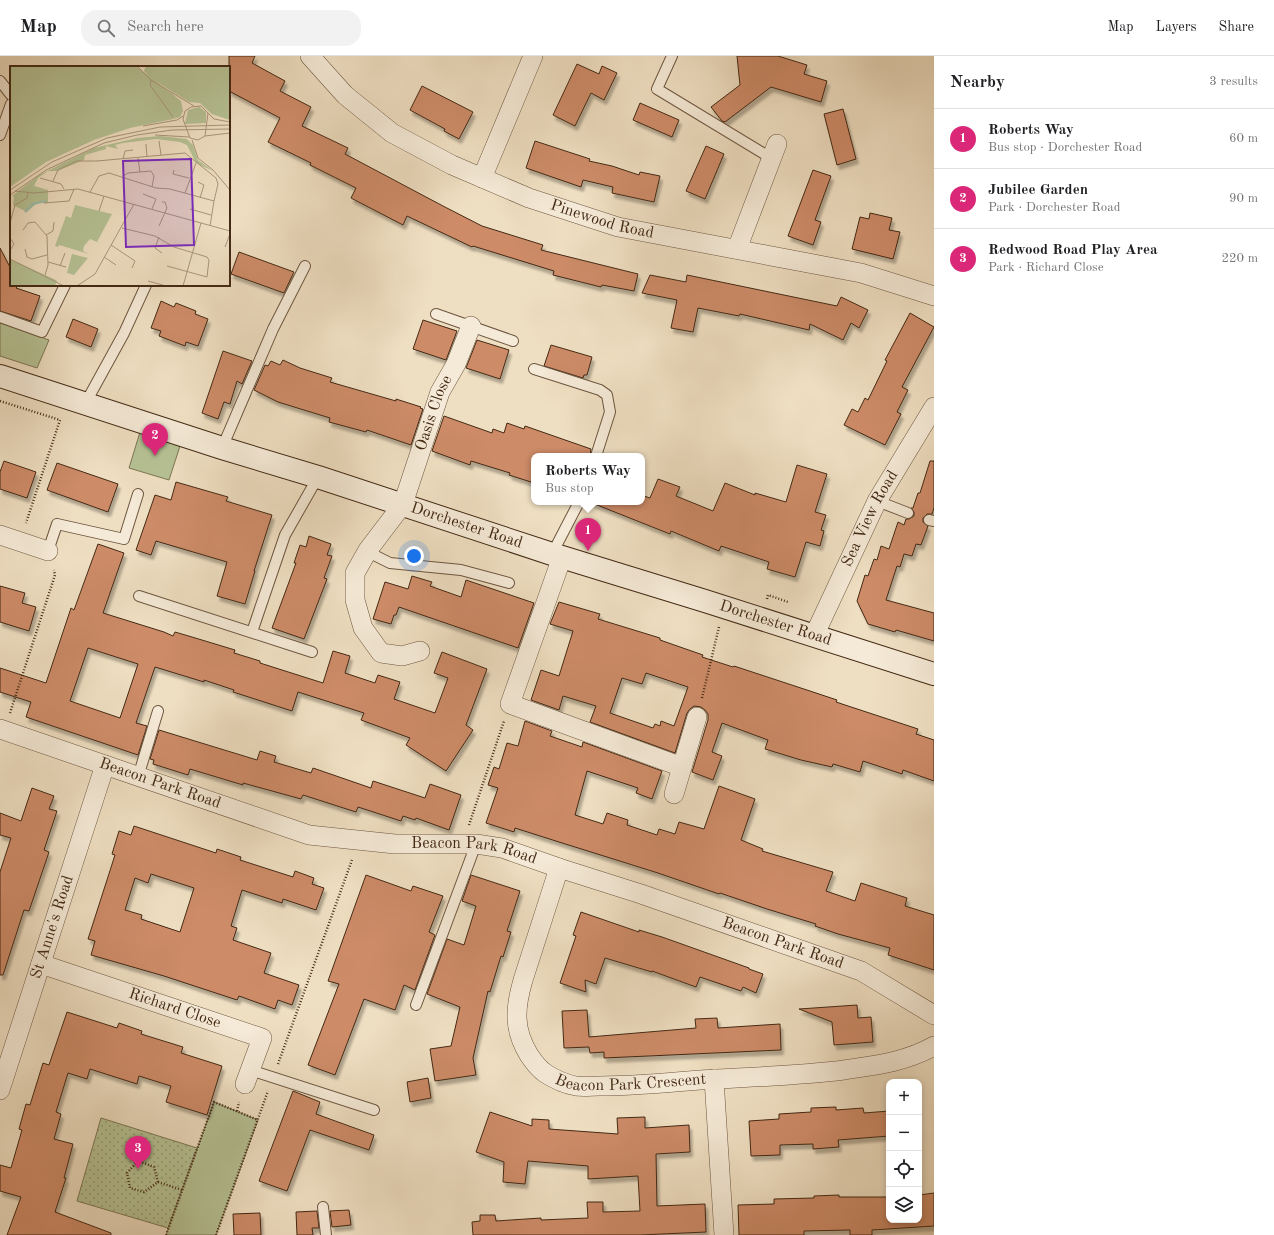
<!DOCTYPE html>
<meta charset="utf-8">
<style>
body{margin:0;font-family:"Old Standard TT",serif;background:#f2f2f2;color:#202124}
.controls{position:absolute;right:12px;bottom:12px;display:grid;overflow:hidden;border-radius:8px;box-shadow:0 2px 6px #0003}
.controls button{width:36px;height:36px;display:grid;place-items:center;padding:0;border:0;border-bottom:1px solid #e0e0e0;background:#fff;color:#202124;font:20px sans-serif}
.you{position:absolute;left:414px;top:500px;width:14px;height:14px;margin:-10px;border:3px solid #fff;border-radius:50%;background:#1a73e8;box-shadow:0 0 0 6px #1a73e833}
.badge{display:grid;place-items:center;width:26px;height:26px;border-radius:50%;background:#db2777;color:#fff;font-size:13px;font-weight:700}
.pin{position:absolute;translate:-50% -33px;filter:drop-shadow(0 1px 2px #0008)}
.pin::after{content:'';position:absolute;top:21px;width:14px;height:12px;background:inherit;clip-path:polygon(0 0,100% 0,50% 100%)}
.popup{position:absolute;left:531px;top:397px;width:114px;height:52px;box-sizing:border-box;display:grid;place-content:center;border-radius:8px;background:#fff;filter:drop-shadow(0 1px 3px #0005);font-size:13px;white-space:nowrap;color:#757577}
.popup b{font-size:15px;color:#202124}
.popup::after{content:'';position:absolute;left:50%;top:100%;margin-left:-8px;border:8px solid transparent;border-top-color:#fff}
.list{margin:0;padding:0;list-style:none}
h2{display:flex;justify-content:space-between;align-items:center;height:52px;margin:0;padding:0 16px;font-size:17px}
h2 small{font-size:13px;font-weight:400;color:#757577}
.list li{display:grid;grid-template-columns:26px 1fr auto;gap:12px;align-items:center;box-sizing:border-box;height:60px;padding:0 16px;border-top:1px solid #e0e0e0}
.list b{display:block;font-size:15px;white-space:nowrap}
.list p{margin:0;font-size:13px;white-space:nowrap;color:#757577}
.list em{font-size:13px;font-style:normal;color:#757577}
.icon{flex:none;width:22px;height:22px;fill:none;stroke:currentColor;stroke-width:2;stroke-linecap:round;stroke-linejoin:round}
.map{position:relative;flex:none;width:934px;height:1179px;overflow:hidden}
header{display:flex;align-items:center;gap:24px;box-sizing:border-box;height:56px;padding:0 20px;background:#fff;border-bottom:1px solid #e0e0e0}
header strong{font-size:19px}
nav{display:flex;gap:22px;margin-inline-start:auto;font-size:14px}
.search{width:280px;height:36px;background:#f2f2f2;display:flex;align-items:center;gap:10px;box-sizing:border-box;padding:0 14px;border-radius:16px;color:#757577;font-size:15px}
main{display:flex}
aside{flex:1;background:#fff}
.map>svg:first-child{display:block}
.green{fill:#b6c295;stroke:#7c7654}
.park{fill:url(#park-dots);stroke:#7c7654}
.building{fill:#cd8b68;stroke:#432914;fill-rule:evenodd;filter:url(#shadow)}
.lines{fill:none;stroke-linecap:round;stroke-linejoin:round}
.lane-casing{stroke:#6e5640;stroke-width:12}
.street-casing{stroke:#6e5640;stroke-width:20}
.secondary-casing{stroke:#432914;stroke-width:24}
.path{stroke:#432914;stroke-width:2.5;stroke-dasharray:1 2;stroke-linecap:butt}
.lane{stroke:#f5ead7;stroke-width:10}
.street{stroke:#f5ead7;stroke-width:19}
.secondary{stroke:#f5ead7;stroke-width:22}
.labels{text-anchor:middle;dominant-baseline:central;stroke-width:3;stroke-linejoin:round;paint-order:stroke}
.street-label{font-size:16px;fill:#432914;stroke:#f5ead7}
.inset-river{fill:none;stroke:#9abdae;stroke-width:2}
.inset-road{fill:none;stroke:#aa967c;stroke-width:1}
.view{fill:#7b2cbf;fill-opacity:0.15;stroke:#7b2cbf;stroke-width:2}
.inset-edge{fill:none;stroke:#432914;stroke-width:2}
</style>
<header>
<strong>Map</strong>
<div class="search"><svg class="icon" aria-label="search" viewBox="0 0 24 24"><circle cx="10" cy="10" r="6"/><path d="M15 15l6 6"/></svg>Search here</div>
<nav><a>Map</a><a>Layers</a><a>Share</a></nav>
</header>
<main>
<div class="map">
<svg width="934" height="1179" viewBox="0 0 934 1179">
<defs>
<pattern id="park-dots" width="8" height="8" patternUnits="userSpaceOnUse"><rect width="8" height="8" fill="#b6c295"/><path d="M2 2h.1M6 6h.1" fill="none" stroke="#969e78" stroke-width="1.8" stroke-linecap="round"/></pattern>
<filter id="shadow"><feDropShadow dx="2.5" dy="4.5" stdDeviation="1" flood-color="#0004"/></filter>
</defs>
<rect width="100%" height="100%" fill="#efdfc2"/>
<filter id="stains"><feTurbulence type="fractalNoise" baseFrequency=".005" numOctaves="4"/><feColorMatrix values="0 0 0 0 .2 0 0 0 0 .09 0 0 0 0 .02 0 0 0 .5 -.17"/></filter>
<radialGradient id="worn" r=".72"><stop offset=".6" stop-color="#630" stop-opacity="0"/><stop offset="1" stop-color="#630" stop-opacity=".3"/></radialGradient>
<path class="green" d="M 0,267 L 49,284 L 37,312 L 0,300 Z
M 140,376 L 181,387 L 169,424 L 129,412 Z
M 214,1046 L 258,1064 L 216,1179 L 166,1179 Z"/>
<path class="park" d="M 101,1062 L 197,1092 L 168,1172 L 77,1145 Z"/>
<path class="building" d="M 229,0 L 255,0 L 252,7 L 285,25 L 280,35 L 311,51 L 302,70 L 348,92 L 345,98 L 443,150 L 482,170 L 543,189 L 541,194 L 638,218 L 634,235 L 602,229 L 601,231 L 553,219 L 554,215 L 473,190 L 472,191 L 407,160 L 403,169 L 351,142 L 356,132 L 310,109 L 311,107 L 268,86 L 280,62 L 229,35 Z
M 737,0 L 778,0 L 807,9 L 804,18 L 827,25 L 821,46 L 771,31 L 725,66 L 722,65 L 711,51 L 740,29 Z
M 577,8 L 599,18 L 602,10 L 617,17 L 604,44 L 591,37 L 575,70 L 553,59 Z
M 422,30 L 473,56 L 459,83 L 444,75 L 445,73 L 410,54 Z
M 640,47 L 679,64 L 672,81 L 633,64 Z
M 843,53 L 856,103 L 837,109 L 824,58 Z
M 535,85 L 590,103 L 589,105 L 612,110 L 639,119 L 640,116 L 660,120 L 654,146 L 612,137 L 613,131 L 583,124 L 581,131 L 526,112 Z
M 706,90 L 724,98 L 705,143 L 686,135 Z
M 813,114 L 831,120 L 815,164 L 821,166 L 813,189 L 788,180 Z
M 870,157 L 892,162 L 889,174 L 900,176 L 893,203 L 852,193 L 860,161 L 869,163 Z
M 0,192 L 11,213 L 11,229 L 19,229 L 16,232 L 40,240 L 31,265 L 0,255 Z
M 239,196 L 294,216 L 284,237 L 231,218 Z
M 650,219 L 686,226 L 687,219 L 837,250 L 841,241 L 868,254 L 859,272 L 851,267 L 843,284 L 810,268 L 809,274 L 740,258 L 739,260 L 698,252 L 693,276 L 671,272 L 677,244 L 642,237 Z
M 161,245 L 174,251 L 176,247 L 196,255 L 195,258 L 208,263 L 198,290 L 186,286 L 185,290 L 159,280 L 161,275 L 151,272 Z
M 910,257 L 934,271 L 902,331 L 908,334 L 897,356 L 901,358 L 885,389 L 844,369 L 852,353 L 858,356 L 865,342 L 868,344 L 887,305 L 885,304 Z
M 73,263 L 98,273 L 91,291 L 66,281 Z
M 423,264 L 457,275 L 446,304 L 413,293 Z
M 477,284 L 509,294 L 500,323 L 466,312 Z
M 551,289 L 592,301 L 587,319 L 584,319 L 583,322 L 544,310 Z
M 223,295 L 252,305 L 242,328 L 237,325 L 230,348 L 224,346 L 218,363 L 202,357 Z
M 283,304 L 300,312 L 332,322 L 330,326 L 396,345 L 396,343 L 421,351 L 420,352 L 423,353 L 411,389 L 367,374 L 366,376 L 329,366 L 330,362 L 278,346 L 254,334 L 265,309 L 268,310 L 271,305 L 280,309 Z
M 444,360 L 492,377 L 493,373 L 504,377 L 507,367 L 524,373 L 525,370 L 591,393 L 590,400 L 534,400 L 534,427 L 509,419 L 510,417 L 471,405 L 470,409 L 432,395 Z
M 4,405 L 36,416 L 27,442 L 0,433 L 0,416 Z
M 930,405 L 934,405 L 934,452 L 932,458 L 927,458 L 923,462 L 923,466 L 928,470 L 921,489 L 916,488 L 912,500 L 904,498 L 900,511 L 897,510 L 886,544 L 934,557 L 934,585 L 896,574 L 895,576 L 868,568 L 857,545 L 865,519 L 868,520 L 874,503 L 877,504 L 881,490 L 889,493 L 898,466 L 904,469 L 906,463 L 909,463 L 914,460 L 914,456 L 911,452 L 913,452 L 918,437 L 920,437 Z
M 57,407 L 118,428 L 108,456 L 47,434 Z
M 797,409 L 827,418 L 815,456 L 826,459 L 821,474 L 824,475 L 820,490 L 806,486 L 795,521 L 767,513 L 769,506 L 721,490 L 719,495 L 671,475 L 670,478 L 592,447 L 592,446 L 642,446 L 644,440 L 650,442 L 658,423 L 680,431 L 676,440 L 713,455 L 725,427 L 755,439 L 755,437 L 786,446 Z
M 176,426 L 228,441 L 226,445 L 272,459 L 254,515 L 255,515 L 245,548 L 217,540 L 227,506 L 156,485 L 151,499 L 136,494 L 155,439 L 171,444 Z
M 309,480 L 331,488 L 327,499 L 332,500 L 324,522 L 327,523 L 304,583 L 272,572 L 296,507 L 294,507 L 300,489 L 306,491 Z
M 98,488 L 124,497 L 103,557 L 164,576 L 173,580 L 175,576 L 192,581 L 235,594 L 234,597 L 260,605 L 260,607 L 323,627 L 333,595 L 350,600 L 345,617 L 375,627 L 378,619 L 400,626 L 394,643 L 435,657 L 448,622 L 434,617 L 442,596 L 487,613 L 466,669 L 473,674 L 446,715 L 406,689 L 410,682 L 361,664 L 364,657 L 298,636 L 292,655 L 233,636 L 234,634 L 204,624 L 204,626 L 155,611 L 136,667 L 147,670 L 138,699 L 26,661 L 31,646 L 0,636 L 0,612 L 46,627 L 71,552 L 74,554 ZM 88,592 L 138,608 L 120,662 L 70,645 Z
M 412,520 L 432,526 L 430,530 L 461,541 L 466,524 L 534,547 L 518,592 L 399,551 L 396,559 L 394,559 L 391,568 L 373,563 L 385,526 L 408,533 Z
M 0,530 L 25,537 L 22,547 L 36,551 L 29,575 L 0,566 Z
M 559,546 L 600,558 L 598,563 L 660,582 L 660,584 L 703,599 L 702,601 L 733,611 L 734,610 L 819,638 L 837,644 L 836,646 L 918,673 L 916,678 L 934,684 L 934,725 L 903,714 L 902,718 L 863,705 L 860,716 L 833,708 L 832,711 L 801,704 L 765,693 L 768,684 L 722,667 L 712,696 L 722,700 L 713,724 L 692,716 L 708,664 L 708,658 L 705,654 L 701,651 L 694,650 L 690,653 L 687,657 L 675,697 L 590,666 L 596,650 L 563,640 L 559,654 L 531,644 L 541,614 L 559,620 L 573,575 L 550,568 ZM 646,617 L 688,631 L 674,670 L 661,665 L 660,670 L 655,668 L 653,672 L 610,657 L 622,622 L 642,628 Z
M 525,665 L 552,675 L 550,680 L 582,691 L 583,686 L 662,715 L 652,743 L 636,737 L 638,732 L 587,715 L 575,759 L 603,768 L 607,757 L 628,764 L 627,769 L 657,779 L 659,773 L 675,778 L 679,766 L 704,773 L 719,730 L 755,743 L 741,784 L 763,793 L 762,795 L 833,816 L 826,835 L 855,845 L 861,827 L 907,842 L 905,850 L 934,859 L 934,914 L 888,899 L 890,892 L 838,878 L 815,870 L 816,868 L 767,853 L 720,837 L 719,838 L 658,817 L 559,786 L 515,772 L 514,776 L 486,767 L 498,732 L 488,729 L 494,711 L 499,713 L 507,687 L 518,690 Z
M 159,674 L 257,704 L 260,695 L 276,700 L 274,706 L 311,717 L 313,712 L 371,732 L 373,725 L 425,742 L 430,728 L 461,739 L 449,774 L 416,762 L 415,764 L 403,760 L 401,765 L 358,751 L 356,756 L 303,739 L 301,743 L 243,727 L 243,729 L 190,713 L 188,719 L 153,708 L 154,704 L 150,703 Z
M 32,732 L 54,740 L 49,753 L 57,755 L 44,794 L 49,796 L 29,855 L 24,854 L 3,919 L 0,919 L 0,816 L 11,782 L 0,779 L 0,757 L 21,765 Z
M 134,770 L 216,797 L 217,793 L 241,801 L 240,804 L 293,821 L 295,815 L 314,822 L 312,828 L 324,832 L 316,854 L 283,843 L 282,847 L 242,834 L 231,870 L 237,872 L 233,884 L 271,897 L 264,917 L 299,929 L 292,949 L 278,944 L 275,953 L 239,940 L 237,944 L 164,920 L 91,899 L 95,885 L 88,883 L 115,799 L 112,798 L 119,775 L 131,779 ZM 151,818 L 194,832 L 180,876 L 141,863 L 142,859 L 125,854 L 135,822 L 148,827 Z
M 366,819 L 411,835 L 413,830 L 443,840 L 429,876 L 435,879 L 415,934 L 404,929 L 395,954 L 364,943 L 335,1019 L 308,1009 L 339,928 L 328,925 Z
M 471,819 L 520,835 L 507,875 L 511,876 L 503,901 L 501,900 L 490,936 L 488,935 L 473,1002 L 476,1019 L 435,1025 L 430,993 L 451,990 L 460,951 L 427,938 L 447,883 L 464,889 L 476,850 L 462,845 Z
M 581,856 L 639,876 L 639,874 L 662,881 L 749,912 L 749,913 L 763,918 L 756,937 L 743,931 L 741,935 L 700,921 L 696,931 L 652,915 L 652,916 L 605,902 L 596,928 L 585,924 L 586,936 L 560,927 L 576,880 L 573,879 Z
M 857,949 L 858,962 L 871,961 L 873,986 L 834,989 L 832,966 L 799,953 Z
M 587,954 L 589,981 L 696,972 L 695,963 L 717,962 L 718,972 L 780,968 L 781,994 L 604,1002 L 604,996 L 590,997 L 589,991 L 564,992 L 562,955 Z
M 67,956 L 117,972 L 119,967 L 142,975 L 141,978 L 183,991 L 181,997 L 222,1010 L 207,1059 L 166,1046 L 171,1030 L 139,1020 L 137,1028 L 90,1013 L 87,1023 L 68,1017 L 56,1056 L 61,1058 L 54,1083 L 73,1088 L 64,1122 L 66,1122 L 55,1156 L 111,1177 L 111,1179 L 7,1179 L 21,1141 L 0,1135 L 0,1109 L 11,1112 L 22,1074 L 19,1073 L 26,1048 L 30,1049 L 43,1007 L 49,1009 Z
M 428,1022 L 431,1042 L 410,1046 L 407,1026 Z
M 293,1035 L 320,1046 L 316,1058 L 374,1079 L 369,1094 L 310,1074 L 287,1135 L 259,1125 Z
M 836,1051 L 836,1054 L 863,1052 L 864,1057 L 889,1055 L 889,1080 L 838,1084 L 839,1091 L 813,1093 L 813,1088 L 780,1089 L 780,1099 L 751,1100 L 749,1065 L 779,1063 L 779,1058 L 811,1056 L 811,1052 Z
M 490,1056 L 532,1070 L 532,1063 L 549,1064 L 549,1073 L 618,1078 L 617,1062 L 645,1061 L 645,1072 L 689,1069 L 690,1096 L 656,1098 L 657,1150 L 705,1148 L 706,1176 L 640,1179 L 473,1179 L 472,1166 L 480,1165 L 480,1159 L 495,1159 L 496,1165 L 541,1162 L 541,1164 L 588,1162 L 587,1146 L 603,1146 L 603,1156 L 640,1155 L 638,1120 L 588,1123 L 588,1110 L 528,1105 L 525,1128 L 503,1126 L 504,1106 L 476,1096 Z
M 934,1137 L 934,1170 L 872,1174 L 872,1179 L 850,1179 L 850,1174 L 804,1175 L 804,1179 L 739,1179 L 738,1149 L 774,1148 L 774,1143 L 814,1142 L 814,1140 L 839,1139 L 839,1141 L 889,1141 L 889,1164 L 919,1164 L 919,1139 Z
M 349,1154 L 351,1169 L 332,1171 L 330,1155 Z
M 317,1155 L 319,1172 L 312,1172 L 313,1179 L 297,1179 L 296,1156 Z
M 260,1157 L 261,1179 L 234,1179 L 233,1158 Z"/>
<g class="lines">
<defs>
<path id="lane" d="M 672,0 L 657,33 L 771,102
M 0,25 L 11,39
M 0,79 L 11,48
M 436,258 L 513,285
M 0,261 L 42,276 L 65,229
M 534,313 L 600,334 L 607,339 L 610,356 L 596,400
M 85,348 L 124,277 L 146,229
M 222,392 L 273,273 L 305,210
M 877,445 L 908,457
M 929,464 L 934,465
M 48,495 L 57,468 L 124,483 L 138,438
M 368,496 L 390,507 L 461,514 L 509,527
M 552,498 L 579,446
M 139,540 L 312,596
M 252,576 L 285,479 L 318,421
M 138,721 L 158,655
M 416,949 L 476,788
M 250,1014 L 374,1054
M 323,1151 L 326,1179"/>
<g id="street">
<path id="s1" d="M 310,0 L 345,39 L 392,77 L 452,109 L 529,142 L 618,171 L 861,217 L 934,240"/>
<path d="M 482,122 L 533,0"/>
<path d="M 737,193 L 777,88"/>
<path d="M 0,479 L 48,495"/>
<path d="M 562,501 L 510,648 L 682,711"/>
<path id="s2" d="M 814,580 L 877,445 L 934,351"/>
<path id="s3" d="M 420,595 L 402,600 L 381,597 L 363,572 L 355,544 L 355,517 L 368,494 L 403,448 L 440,336 L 456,308 L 471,270"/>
<path id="s4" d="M 0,673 L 309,779 L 395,788 L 476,788 L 502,792 L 559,812 L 641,838 L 861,915 L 934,959"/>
<path d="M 674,738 L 697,661"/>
<path id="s5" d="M 559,812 L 523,924 C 515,952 513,973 529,999 C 533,1005 539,1013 545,1017 C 554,1023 565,1028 576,1030 C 583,1031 592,1030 600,1030 C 633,1030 666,1027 700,1024 C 748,1021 796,1020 844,1014 C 877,1009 905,1006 934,990"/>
<path id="s6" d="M 41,908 L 262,982 L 245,1028"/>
<path d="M 714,1023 L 724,1179"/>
<path id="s7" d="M 0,1034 L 105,709"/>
</g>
<g id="secondary">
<path id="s8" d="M 0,320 L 222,392 L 318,421 L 552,498 L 705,545 L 934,618"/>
</g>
</defs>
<use href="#lane" class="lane-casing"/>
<use href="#street" class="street-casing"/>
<use href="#secondary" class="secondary-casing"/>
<path class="path" d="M 0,345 L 60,364 L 26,467
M 767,543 L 768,539 L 788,546
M 702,642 L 719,571
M 10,657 L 55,519 L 54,514
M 469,769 L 504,665
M 278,1008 L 352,804
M 237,1055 L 239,1046
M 158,1126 L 154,1111 L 138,1105 L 127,1117 L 130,1132 L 144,1136 L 158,1126 L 182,1134
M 166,1179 L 214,1046 L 258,1064
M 216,1179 L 268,1035"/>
<use href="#lane" class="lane"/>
<use href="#street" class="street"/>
<use href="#secondary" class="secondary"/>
</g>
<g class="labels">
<g class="street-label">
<text stroke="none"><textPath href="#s1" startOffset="341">Pinewood Road</textPath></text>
<text stroke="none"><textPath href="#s3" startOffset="307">Oasis Close</textPath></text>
<text stroke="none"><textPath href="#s2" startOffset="130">Sea View Road</textPath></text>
<text stroke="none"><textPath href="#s8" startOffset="490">Dorchester Road</textPath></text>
<text stroke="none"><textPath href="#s8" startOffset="814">Dorchester Road</textPath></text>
<text stroke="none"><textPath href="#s4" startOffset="169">Beacon Park Road</textPath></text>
<text stroke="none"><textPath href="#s4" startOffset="493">Beacon Park Road</textPath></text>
<text stroke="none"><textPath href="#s7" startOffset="171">St Anne's Road</textPath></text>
<text stroke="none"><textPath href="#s4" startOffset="817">Beacon Park Road</textPath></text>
<text stroke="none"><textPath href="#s6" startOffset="141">Richard Close</textPath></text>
<text stroke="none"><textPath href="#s5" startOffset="308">Beacon Park Crescent</textPath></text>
</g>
</g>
<g transform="translate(10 10)">
<rect width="220" height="220" fill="#efdfc2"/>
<path d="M 0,0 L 126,0 L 171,35 L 173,45 L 170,51 L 163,53 L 120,62 L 84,74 L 36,96 L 0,121 ZM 136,0 L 220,0 L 220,54 L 202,48 L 190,37 L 179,36 L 142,13 L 134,5 ZM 189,41 L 196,46 L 196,57 L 175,58 L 178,44 ZM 62,188 L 78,192 L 64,209 L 57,207 ZM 0,193 L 44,213 L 47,215 L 45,220 L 0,220 Z" fill="#b6c295"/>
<path d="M 12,0 L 19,0 L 14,19 L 9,17 ZM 80,0 L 98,0 L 69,17 L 71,12 ZM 150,70 L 177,73 L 183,79 L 188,94 L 203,105 L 186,97 L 177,79 L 170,76 L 146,73 L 113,77 L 105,79 L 108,83 L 96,80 L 96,83 L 75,89 L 74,94 L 47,105 L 38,105 L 28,112 L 24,120 L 38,124 L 38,137 L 27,137 L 17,146 L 3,139 L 4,131 L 2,130 L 29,109 L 84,82 L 127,72 Z" fill="#b6c295"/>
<path d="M 142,17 L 163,28 L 172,41 L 170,49 L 164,50 Z" fill="#b6c295"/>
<path d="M 65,139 L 102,148 L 87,176 L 80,173 L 74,180 L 73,185 L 79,188 L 49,179 L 48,181 L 45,180 L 56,150 L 61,152 Z" fill="#b6c295"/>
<path class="inset-river" d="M 15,146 L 23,138 L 36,135"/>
<path class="inset-road" d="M 127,0 L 141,14 L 184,40M 141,14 L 140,19 L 163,51M 198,47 L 195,70 L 188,74 L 180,72 L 173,53 L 175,45 L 181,41 L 191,40 L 204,53 L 220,56M 133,60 L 167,54 L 173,50M 145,69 L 179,71M 195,70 L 220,67M 182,74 L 188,92 L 203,104 L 220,124M 149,75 L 151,89M 136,78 L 137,91M 128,92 L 130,106M 113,93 L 115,85 L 123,84M 164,104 L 163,108 L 179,112M 113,110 L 118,107 L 141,105 L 144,110 L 142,121M 30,112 L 51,118 L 54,123M 43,115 L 48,104 L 67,95 L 87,95 L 175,87 L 206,112 L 208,118 L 204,135M 188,116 L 194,119 L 190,132M 0,124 L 42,96 L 97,72 L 150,61 L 220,59M 5,125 L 24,127 L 68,123 L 220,165M 80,126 L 89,110 L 99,107 L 146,122 L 160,123 L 204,135 L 200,160M 175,127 L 186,97M 133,128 L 146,133 L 142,143M 0,129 L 36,104 L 94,77 L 127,69 L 162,64 L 220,63M 34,137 L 59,135 L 64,123M 180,143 L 201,149M 89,145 L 94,130M 0,157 L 5,139 L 17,132 L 18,127M 149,160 L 157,142 L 155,136 L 152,136M 112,162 L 145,170 L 164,181 L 197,191 L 199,194 L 197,211 L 157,200M 13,164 L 18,157 L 25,156 L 37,170 L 38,199 L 35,209M 36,169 L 43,165 L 44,156M 149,171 L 145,182 L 152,187M 0,172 L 4,178 L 1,183M 101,179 L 125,195 L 122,202M 215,181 L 220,168M 15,183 L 17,191 L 22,193 L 37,189M 94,191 L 106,199M 0,193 L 54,220M 38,196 L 56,201M 50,200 L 55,187M 138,215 L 156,220M 67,220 L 85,208 L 124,138M 173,220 L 191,157"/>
<path class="view" d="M 181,93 L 184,179 L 116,181 L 113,95 Z"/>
<rect width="220" height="220" class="inset-edge"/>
</g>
<rect width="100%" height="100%" filter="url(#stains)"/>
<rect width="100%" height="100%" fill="url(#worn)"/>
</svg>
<div class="controls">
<button>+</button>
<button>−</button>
<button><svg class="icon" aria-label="locate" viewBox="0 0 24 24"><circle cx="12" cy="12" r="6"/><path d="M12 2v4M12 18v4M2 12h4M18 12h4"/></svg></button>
<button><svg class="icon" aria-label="layers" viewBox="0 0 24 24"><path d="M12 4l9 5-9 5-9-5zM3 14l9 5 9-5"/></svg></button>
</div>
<div class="you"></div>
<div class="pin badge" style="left:588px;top:495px">1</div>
<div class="popup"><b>Roberts Way</b>Bus stop</div>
<div class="pin badge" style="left:155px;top:400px">2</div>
<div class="pin badge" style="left:138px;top:1113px">3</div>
</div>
<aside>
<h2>Nearby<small>3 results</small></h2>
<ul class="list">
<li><span class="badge">1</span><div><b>Roberts Way</b><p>Bus stop · Dorchester Road</p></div><em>60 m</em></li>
<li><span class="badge">2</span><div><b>Jubilee Garden</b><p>Park · Dorchester Road</p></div><em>90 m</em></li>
<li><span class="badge">3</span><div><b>Redwood Road Play Area</b><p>Park · Richard Close</p></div><em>220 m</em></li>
</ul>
</aside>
</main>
